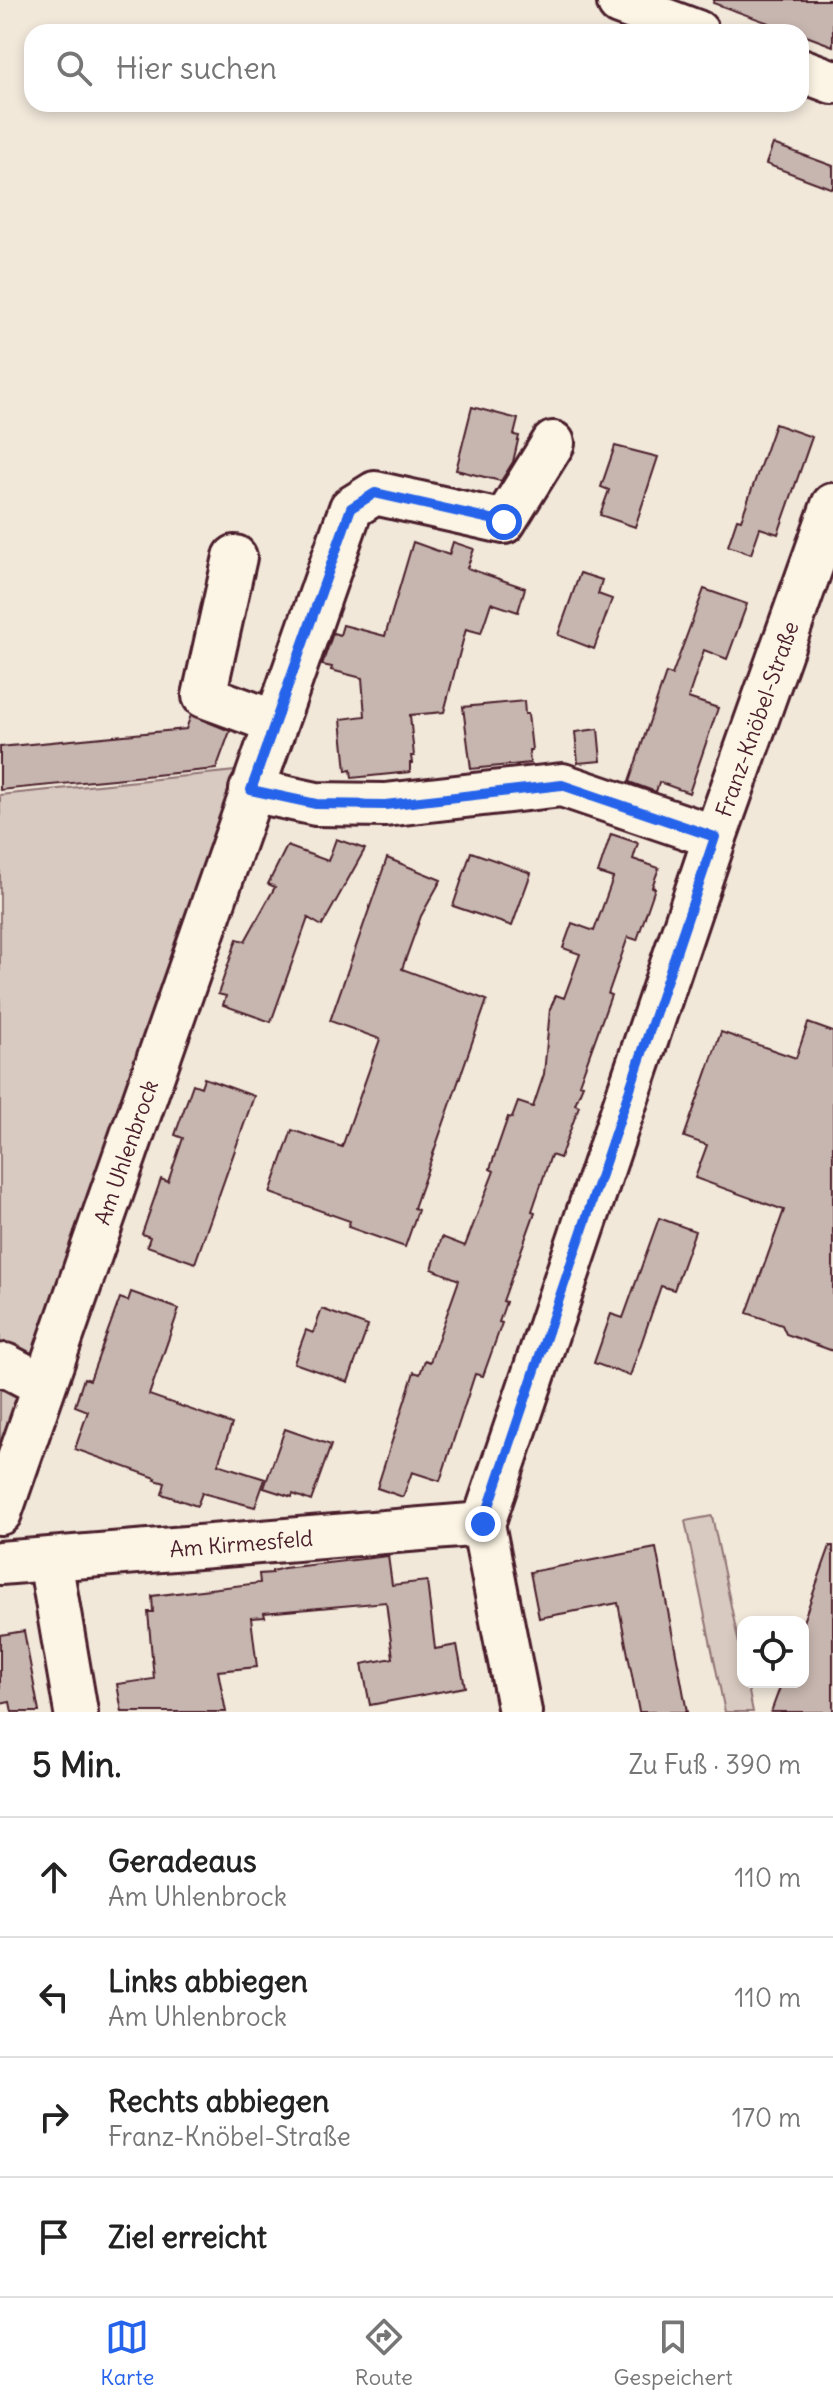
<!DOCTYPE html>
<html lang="de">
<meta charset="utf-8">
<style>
body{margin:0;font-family:Delius,sans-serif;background:#f2f2f2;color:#222}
.controls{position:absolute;right:24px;bottom:24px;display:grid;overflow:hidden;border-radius:16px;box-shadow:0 4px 12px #0003}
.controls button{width:72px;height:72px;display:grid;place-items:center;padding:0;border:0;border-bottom:2px solid #e0e0e0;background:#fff;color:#222;font:40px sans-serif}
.stop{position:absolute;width:24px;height:24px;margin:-18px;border:6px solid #2563eb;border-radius:50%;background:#fff}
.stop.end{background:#2563eb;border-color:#fff;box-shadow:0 2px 8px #0008}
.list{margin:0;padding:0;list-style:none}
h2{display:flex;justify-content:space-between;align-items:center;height:104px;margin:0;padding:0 32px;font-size:34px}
h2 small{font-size:26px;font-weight:400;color:#767676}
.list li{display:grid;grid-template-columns:52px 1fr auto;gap:24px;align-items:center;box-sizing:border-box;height:120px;padding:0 32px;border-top:2px solid #e0e0e0}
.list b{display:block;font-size:30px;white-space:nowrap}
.list p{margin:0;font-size:26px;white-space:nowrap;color:#767676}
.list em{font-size:26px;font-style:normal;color:#767676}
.icon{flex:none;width:44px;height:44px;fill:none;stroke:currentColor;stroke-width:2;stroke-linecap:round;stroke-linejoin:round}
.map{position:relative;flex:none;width:833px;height:1712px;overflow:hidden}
.search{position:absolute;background:#fff;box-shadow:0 4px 12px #0003;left:24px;right:24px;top:24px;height:88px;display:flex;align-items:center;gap:20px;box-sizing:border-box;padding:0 28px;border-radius:24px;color:#767676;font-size:30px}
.sheet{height:584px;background:#fff}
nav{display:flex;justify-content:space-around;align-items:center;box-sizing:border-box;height:112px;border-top:2px solid #e0e0e0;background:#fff;font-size:22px;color:#767676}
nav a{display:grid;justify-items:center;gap:4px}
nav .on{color:#2563eb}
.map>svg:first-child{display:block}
.green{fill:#d8cac0;stroke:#917476;stroke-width:2}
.building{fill:#c7b6af;stroke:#4a1f2b;stroke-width:2}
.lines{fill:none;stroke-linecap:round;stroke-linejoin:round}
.minor-casing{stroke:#4a1f2b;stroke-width:48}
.minor{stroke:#fcf5e5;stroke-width:42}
.route{stroke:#2563eb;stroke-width:10}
.labels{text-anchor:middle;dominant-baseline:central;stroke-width:6;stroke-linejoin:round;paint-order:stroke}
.street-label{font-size:22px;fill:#4a1f2b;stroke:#fcf5e5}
</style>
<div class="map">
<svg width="833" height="1712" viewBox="0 0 833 1712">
<rect width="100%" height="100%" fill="#f1e8da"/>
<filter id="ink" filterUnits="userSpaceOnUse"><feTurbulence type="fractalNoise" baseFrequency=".0125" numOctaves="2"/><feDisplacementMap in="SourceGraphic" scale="16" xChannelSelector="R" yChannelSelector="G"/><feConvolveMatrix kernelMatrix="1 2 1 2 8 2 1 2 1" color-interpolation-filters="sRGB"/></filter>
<g filter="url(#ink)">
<path class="green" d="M 236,771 L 0,1479 L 0,795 Z
M 712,1516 L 743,1663 L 743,1682 L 747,1682 L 753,1712 L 725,1712 L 685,1521 Z"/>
<path class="building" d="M 714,0 L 833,0 L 833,46 L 801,34 L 801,32 L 794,32 L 713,3 Z
M 773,144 L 833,166 L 833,189 L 766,164 Z
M 472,407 L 518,419 L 514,435 L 519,436 L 513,462 L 501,481 L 456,470 Z
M 775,424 L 812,437 L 778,534 L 760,528 L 751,554 L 728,546 L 737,519 L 741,520 Z
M 615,446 L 658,457 L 635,527 L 600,515 L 609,490 L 601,487 Z
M 413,542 L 449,555 L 453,542 L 474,549 L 467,568 L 525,588 L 518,612 L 491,603 L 481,633 L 466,629 L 444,712 L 410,715 L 414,756 L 411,756 L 412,763 L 410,763 L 410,772 L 352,778 L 351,770 L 346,771 L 341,719 L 365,716 L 362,678 L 331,670 L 332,667 L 322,665 L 333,633 L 340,635 L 343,625 L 385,636 Z
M 580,573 L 602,580 L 598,594 L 612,599 L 594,649 L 558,635 Z
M 704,589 L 747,604 L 727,659 L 704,650 L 688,698 L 718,708 L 689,793 L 659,782 L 656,792 L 629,782 L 666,673 L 672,675 Z
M 524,701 L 525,714 L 528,714 L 532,750 L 529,750 L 530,763 L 471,769 L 463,707 Z
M 191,715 L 230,731 L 216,769 L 0,790 L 0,747 L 186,729 Z
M 598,729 L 601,761 L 578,763 L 575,732 Z
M 611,834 L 638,843 L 633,859 L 659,868 L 652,887 L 655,888 L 637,940 L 628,937 L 608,994 L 611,995 L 579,1084 L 583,1085 L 575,1104 L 579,1106 L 560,1158 L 551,1155 L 532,1211 L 535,1212 L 503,1301 L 506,1302 L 499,1322 L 502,1323 L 483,1376 L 475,1374 L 440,1481 L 412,1472 L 403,1497 L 377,1488 L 414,1372 L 420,1374 L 425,1360 L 430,1362 L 459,1280 L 432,1269 L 442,1237 L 465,1246 L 494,1171 L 490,1169 L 508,1117 L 512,1118 L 518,1102 L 533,1107 L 544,1074 L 550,1009 L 556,995 L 564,998 L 580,954 L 563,948 L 572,923 L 594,931 L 613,878 L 598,873 Z
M 336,839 L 365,849 L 322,926 L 308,918 L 271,1022 L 223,1005 L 226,996 L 218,994 L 237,939 L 245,941 L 275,887 L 268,884 L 287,846 L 328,861 Z
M 471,852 L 531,873 L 512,926 L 453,906 Z
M 387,858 L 441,880 L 421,916 L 402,969 L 487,1000 L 414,1208 L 418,1210 L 405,1247 L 348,1227 L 350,1221 L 270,1193 L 292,1130 L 342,1147 L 380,1039 L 330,1021 Z
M 808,1023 L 833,1032 L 833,1351 L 786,1334 L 782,1325 L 747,1313 L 784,1210 L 695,1178 L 707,1145 L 684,1137 L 721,1032 L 796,1058 Z
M 204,1078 L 254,1096 L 195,1263 L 147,1246 L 150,1237 L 142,1234 L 161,1179 L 168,1182 L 183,1138 L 175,1135 L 193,1084 L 201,1087 Z
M 659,1218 L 695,1231 L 674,1290 L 661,1286 L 630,1376 L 594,1363 L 611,1314 L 623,1318 Z
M 131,1292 L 179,1309 L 149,1395 L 232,1424 L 218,1464 L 265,1479 L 255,1507 L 202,1493 L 197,1506 L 162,1494 L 165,1483 L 155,1480 L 156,1478 L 75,1449 L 88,1411 L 75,1406 L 84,1378 L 90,1380 L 120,1298 L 128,1301 Z
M 322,1309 L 368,1326 L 348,1382 L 294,1363 L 306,1330 L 313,1333 Z
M 285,1429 L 331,1445 L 311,1501 L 293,1494 L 292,1497 L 264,1488 Z
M 830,1546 L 833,1546 L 833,1712 L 771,1712 L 782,1682 L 803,1682 L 803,1622 Z
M 656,1548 L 679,1669 L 687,1712 L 639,1712 L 618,1603 L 539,1618 L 530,1572 Z
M 388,1556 L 392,1585 L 427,1581 L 435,1649 L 457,1645 L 465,1687 L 370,1705 L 362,1664 L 393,1658 L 386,1602 L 264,1613 L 265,1617 L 251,1618 L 257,1667 L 218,1671 L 226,1712 L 122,1712 L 117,1684 L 154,1679 L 148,1612 L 153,1612 L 152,1596 L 260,1583 L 259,1574 L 272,1573 L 272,1571 L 284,1568 Z
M 24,1631 L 39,1712 L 12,1712 L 10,1702 L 0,1704 L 0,1635 Z"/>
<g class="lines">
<defs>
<g id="minor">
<path d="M 620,0 L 619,3 L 697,32"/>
<path d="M 801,70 L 833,82"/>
<path d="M 235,557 L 204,696 L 275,722"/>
<path d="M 251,790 L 316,804 L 385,805 L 562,785 L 715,837"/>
<path d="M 0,1366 L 5,1365 L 43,1385"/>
<path id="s1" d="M 0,1513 L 351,508 L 375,493 L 504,522 L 553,443"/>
<path d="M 50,1560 L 76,1712"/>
<path id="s2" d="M 0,1563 L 483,1524"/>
<path id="s3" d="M 520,1712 L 483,1524 L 715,837 L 833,505"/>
</g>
</defs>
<use href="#minor" class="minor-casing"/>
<use href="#minor" class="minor"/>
</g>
</g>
<g class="lines" filter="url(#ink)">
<path class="route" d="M 483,1524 L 715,837 L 562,785 L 385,805 L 316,804 L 251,790 L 351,508 L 375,493 L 504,522"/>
</g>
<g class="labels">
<g class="street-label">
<text stroke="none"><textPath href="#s3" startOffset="1042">Franz-Knöbel-Straße</textPath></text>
<text stroke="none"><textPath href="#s1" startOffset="382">Am Uhlenbrock</textPath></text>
<text stroke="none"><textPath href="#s2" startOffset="242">Am Kirmesfeld</textPath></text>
</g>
</g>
</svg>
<div class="controls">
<button><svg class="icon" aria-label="locate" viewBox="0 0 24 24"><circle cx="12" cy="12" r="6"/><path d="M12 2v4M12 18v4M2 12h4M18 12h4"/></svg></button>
</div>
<div class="stop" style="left:504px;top:522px"></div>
<div class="stop end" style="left:483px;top:1524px"></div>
<div class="search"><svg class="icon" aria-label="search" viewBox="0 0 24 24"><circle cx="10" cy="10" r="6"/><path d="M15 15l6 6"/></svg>Hier suchen</div>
</div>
<section class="sheet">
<h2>5 Min.<small>Zu Fuß · 390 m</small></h2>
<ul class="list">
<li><svg class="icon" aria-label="ahead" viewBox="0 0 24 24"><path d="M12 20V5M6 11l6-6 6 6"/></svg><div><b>Geradeaus</b><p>Am Uhlenbrock</p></div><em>110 m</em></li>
<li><svg class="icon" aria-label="left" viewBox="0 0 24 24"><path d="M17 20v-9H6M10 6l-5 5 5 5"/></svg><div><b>Links abbiegen</b><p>Am Uhlenbrock</p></div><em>110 m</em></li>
<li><svg class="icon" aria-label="right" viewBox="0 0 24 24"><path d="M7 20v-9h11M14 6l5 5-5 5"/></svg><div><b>Rechts abbiegen</b><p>Franz-Knöbel-Straße</p></div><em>170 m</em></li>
<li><svg class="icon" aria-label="arrive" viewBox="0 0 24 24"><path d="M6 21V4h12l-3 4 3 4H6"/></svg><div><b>Ziel erreicht</b></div></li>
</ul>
</section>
<nav>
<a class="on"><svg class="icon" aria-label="map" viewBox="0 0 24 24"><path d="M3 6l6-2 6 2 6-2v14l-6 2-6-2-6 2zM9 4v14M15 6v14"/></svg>Karte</a>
<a><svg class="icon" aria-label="directions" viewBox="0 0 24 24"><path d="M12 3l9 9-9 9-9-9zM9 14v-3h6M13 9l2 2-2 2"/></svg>Route</a>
<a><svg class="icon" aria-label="saved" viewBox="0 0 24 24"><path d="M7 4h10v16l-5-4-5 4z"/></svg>Gespeichert</a>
</nav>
